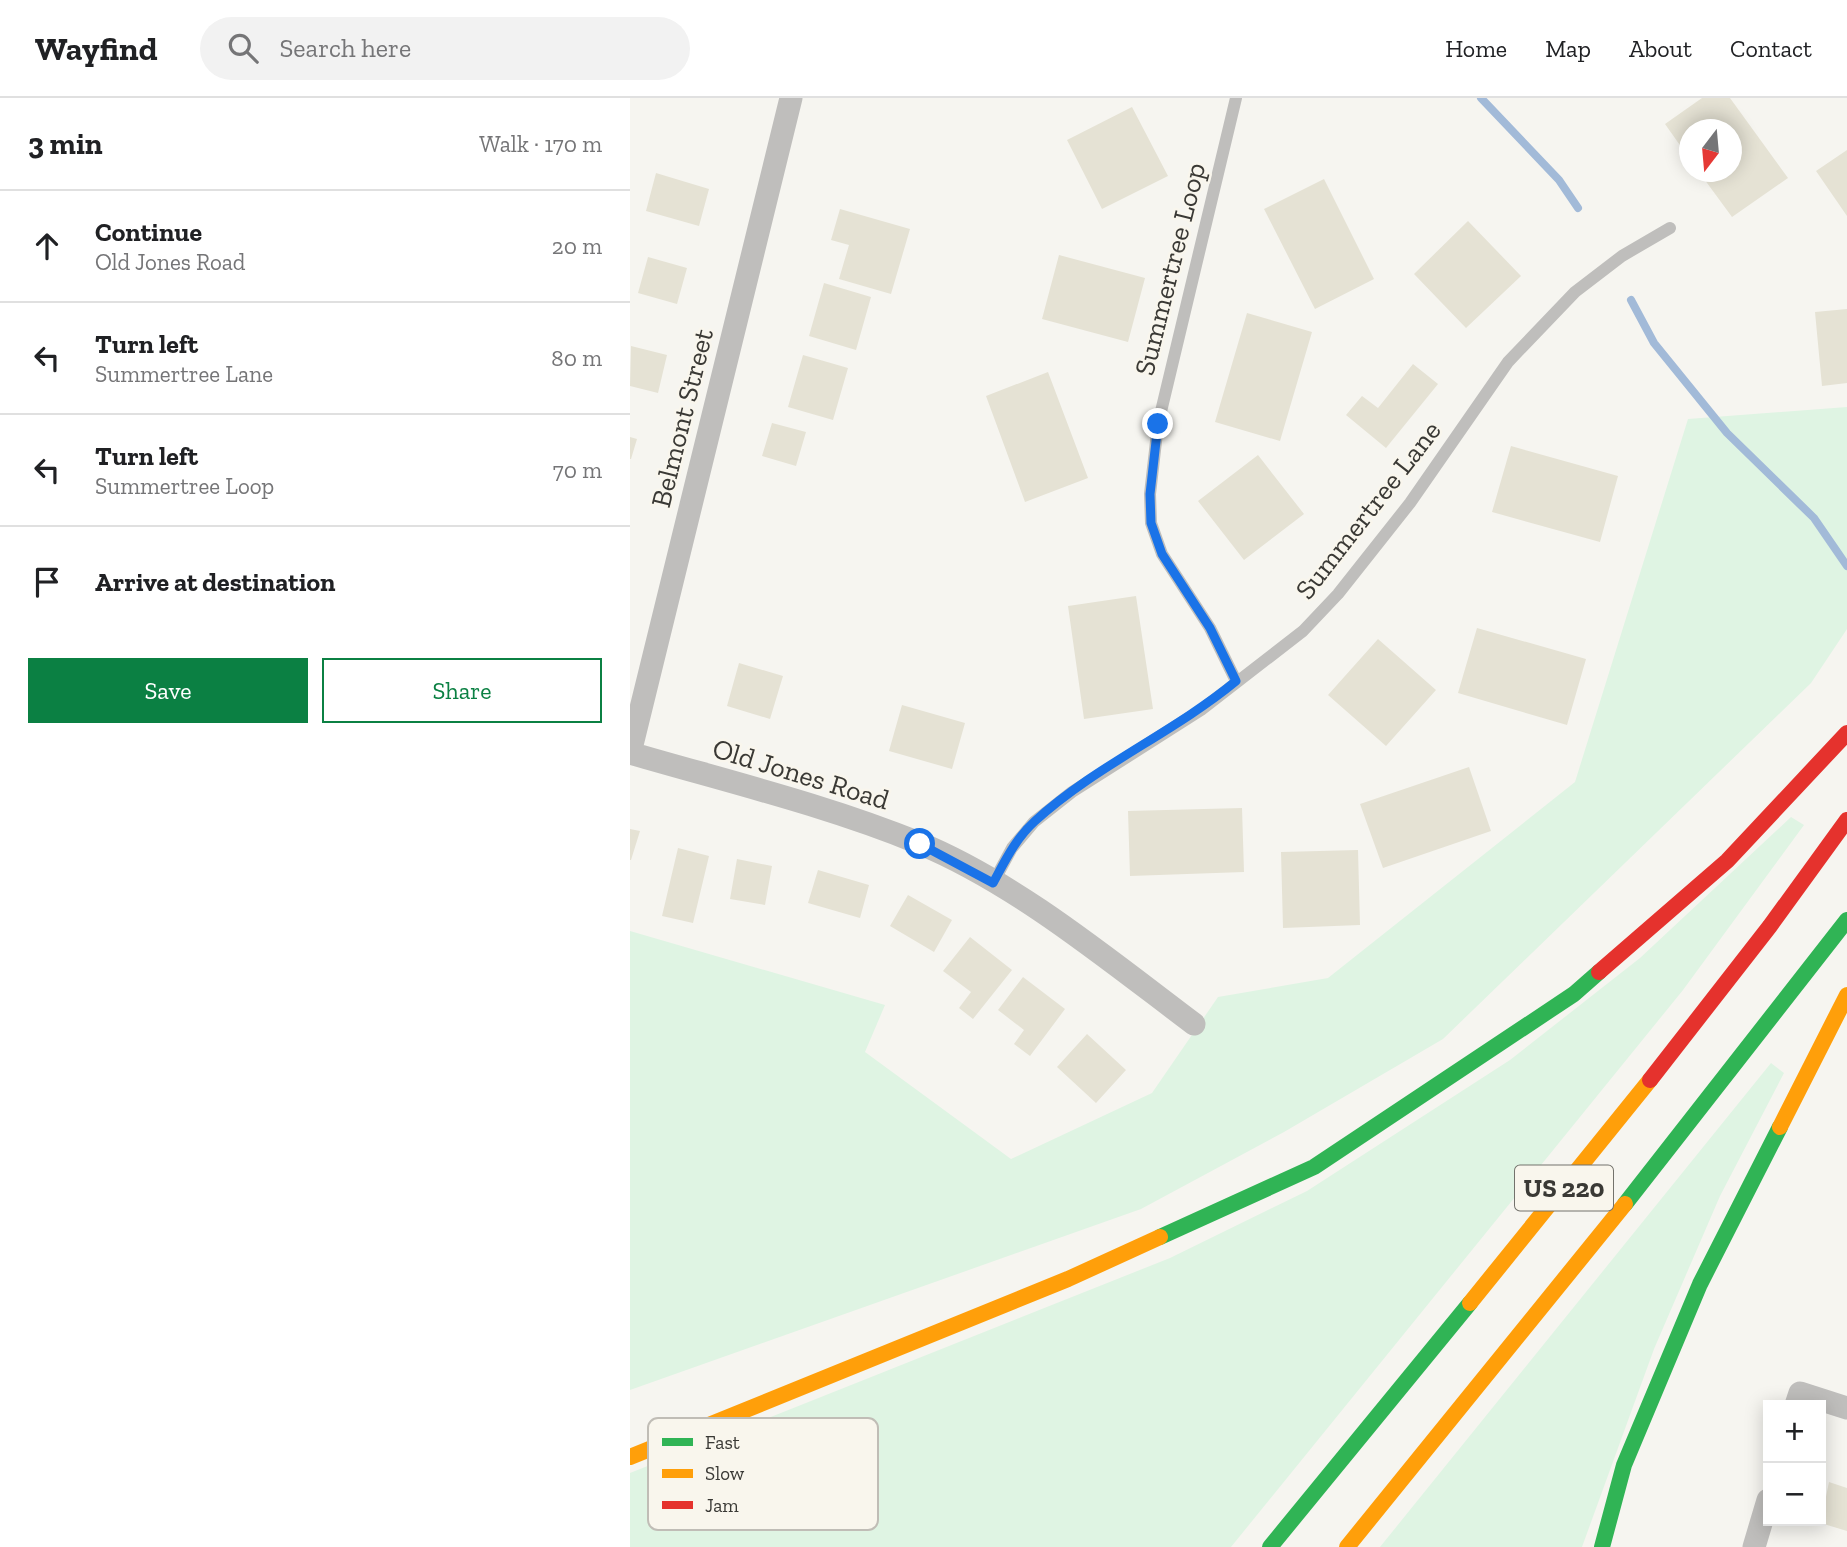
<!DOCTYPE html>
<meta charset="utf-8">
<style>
body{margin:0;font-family:"Zilla Slab",serif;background:#f2f2f2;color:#202124}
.controls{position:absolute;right:21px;bottom:21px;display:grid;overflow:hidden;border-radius:0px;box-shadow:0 4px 18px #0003}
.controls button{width:63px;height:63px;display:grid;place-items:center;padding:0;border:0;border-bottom:2px solid #e0e0e0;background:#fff;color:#202124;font:35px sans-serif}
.compass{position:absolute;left:1049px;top:21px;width:63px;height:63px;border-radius:50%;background:#fff;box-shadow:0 4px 18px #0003;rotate:196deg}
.stop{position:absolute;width:21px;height:21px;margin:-16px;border:5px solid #1a73e8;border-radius:50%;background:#fff}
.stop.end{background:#1a73e8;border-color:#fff;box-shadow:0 2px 7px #0008}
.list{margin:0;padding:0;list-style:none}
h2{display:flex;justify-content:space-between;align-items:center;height:91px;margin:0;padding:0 28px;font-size:30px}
h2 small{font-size:23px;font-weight:400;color:#757577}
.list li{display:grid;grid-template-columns:46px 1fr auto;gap:21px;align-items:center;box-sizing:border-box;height:112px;padding:0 28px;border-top:2px solid #e0e0e0}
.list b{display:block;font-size:26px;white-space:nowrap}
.list p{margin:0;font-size:23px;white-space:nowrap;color:#757577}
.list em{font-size:23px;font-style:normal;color:#757577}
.actions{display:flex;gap:14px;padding:21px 28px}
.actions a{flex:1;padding:16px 0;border:2px solid #0b8043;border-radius:0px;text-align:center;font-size:24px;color:#0b8043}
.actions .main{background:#0b8043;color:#fff}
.icon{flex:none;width:38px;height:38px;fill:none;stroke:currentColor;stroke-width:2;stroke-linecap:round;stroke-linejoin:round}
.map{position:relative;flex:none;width:1217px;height:1449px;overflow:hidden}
header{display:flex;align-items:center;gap:42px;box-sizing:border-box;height:98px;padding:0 35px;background:#fff;border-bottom:2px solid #e0e0e0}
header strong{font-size:33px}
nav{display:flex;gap:38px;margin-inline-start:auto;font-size:24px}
.search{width:490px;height:63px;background:#f2f2f2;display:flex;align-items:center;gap:18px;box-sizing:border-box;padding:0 24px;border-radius:38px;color:#757577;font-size:26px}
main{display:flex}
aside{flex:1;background:#fff}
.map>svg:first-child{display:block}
.green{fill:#dff4e3}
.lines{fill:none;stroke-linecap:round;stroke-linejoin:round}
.stream{stroke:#a2bad8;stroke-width:8}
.building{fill:#e5e2d4}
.lane{stroke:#bfbebc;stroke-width:12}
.street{stroke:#bfbebc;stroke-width:23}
.fast{stroke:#30b455;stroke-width:16}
.slow{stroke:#ff9f0a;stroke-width:16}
.jam{stroke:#e5322d;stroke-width:16}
.route{stroke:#1a73e8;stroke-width:9}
.labels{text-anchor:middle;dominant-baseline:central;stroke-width:5;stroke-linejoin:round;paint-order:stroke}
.shield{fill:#f9f6ed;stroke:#73726c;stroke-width:2}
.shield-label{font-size:26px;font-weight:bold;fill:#3a3935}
.street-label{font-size:28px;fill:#3a3935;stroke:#f9f6ed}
.key{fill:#f9f6ed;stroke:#c0bdb6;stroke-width:2}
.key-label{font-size:19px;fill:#3a3935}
</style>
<header>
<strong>Wayfind</strong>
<div class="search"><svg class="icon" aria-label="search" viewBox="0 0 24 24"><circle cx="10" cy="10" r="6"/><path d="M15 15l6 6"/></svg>Search here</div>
<nav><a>Home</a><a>Map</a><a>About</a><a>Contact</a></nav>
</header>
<main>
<aside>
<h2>3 min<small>Walk · 170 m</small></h2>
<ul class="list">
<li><svg class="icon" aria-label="ahead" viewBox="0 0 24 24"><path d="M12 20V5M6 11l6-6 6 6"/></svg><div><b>Continue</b><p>Old Jones Road</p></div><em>20 m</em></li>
<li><svg class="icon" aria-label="left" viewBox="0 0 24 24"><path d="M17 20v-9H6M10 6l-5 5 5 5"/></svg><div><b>Turn left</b><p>Summertree Lane</p></div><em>80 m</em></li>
<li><svg class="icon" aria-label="left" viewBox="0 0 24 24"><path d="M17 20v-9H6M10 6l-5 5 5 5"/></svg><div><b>Turn left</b><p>Summertree Loop</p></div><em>70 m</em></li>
<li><svg class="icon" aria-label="arrive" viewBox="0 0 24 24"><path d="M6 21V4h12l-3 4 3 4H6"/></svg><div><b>Arrive at destination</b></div></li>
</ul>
<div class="actions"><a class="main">Save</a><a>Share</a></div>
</aside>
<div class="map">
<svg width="1217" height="1449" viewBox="0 0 1217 1449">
<rect width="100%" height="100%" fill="#f6f5f0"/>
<path class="green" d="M 1217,309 L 1217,531 L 1181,585 L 813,941 L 654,1034 L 511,1111 L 0,1292 L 0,833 L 255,907 L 235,954 L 381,1061 L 522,995 L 588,899 L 698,880 L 945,684 L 1058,321 Z
M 1161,719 L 1174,727 L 1053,892 L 601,1449 L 0,1449 L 0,1375 L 540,1160 L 677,1093 L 880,962 L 1010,860 Z
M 1141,965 L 1154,975 L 1090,1098 L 1024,1251 L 952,1449 L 750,1449 Z"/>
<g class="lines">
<path class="stream" d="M 851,0 L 929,82 L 948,110
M 1001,202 L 1024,245 L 1097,335 L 1184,420 L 1217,468"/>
</g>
<path class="building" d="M 1072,0 L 1100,0 L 1158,80 L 1102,119 L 1069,74 L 1101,74 L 1101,32 L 1059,32 L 1059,60 L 1035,26 Z
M 502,9 L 538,78 L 472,111 L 437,42 Z
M 1217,52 L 1217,118 L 1186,73 Z
M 26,75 L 79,91 L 69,128 L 16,113 Z
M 694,81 L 744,181 L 685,211 L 634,111 Z
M 210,111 L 280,131 L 261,196 L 209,181 L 219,147 L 201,142 Z
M 838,123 L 891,178 L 836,230 L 784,176 Z
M 429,157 L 515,180 L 498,244 L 412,221 Z
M 18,159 L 57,170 L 47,206 L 8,195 Z
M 194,185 L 241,199 L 226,252 L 179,238 Z
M 1217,211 L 1217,285 L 1192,288 L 1185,214 Z
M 617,215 L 682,234 L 650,343 L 585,324 Z
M 1,248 L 37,257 L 28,295 L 0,288 Z
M 173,257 L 218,270 L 203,322 L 158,309 Z
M 783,266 L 808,286 L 756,350 L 716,317 L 732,298 L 748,310 Z
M 418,274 L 458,380 L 395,404 L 356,298 Z
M 142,325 L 176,334 L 166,368 L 132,358 Z
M 0,339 L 7,341 L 1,361 L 0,361 Z
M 881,348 L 988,378 L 970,444 L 862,414 Z
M 628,357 L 674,416 L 614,462 L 568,403 Z
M 506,498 L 523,611 L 454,621 L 438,508 Z
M 847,530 L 956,561 L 937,627 L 828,595 Z
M 748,541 L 806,592 L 756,648 L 698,597 Z
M 109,565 L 153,578 L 140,621 L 97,608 Z
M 272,607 L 335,625 L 322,671 L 259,653 Z
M 839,669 L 861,733 L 753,770 L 730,706 Z
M 612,710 L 614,774 L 500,778 L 498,713 Z
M 0,731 L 10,733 L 1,762 L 0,762 Z
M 48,750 L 79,758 L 63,825 L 32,818 Z
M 728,752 L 730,827 L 653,830 L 651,754 Z
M 107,761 L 142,768 L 135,807 L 100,801 Z
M 188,772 L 239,787 L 230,820 L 178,805 Z
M 278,797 L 322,822 L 304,854 L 260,828 Z
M 340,839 L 382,872 L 343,921 L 329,910 L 341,894 L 313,873 Z
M 393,879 L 435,911 L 400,958 L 384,946 L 394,932 L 368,912 Z
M 457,936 L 496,972 L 466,1005 L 427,969 Z
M 1199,1384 L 1217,1390 L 1217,1433 L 1184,1423 L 1191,1423 Z"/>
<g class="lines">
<path class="lane" d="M 606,0 L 528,326 L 520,396 L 521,425 L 532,456 L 580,530 L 606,583
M 363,785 L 382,750 L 404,724 L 442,694 L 571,612 L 673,533 L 708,496 L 780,405 L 878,264 L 945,194 L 992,158 L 1040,130"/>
<path class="street" d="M 0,655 L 161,0
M 0,655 C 96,683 196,707 289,745 C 386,785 480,863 564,926
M 1166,1307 L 1170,1295 L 1217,1310
M 1124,1449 L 1138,1402"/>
<path class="fast" d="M 995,1106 L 1217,822
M 530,1139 L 684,1069 L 944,896 L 969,874
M 640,1449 L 840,1205
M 972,1449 L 994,1367 L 1070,1186 L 1150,1029"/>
<path class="slow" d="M 1150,1029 L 1217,897
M 840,1205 L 1020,982
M 0,1359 L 438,1181 L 530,1139
M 717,1449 L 995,1106"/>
<path class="jam" d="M 969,874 L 1097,763 L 1217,635
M 1020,982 L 1140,828 L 1217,722"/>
</g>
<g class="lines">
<path class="route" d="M 290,746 L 363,785 C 375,763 386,740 405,723 C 465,668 543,635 606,583 L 580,530 L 532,456 L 521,425 L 520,396 L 528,326"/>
</g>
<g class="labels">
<rect class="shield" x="885" y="1067.5" width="98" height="45" rx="5"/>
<g class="shield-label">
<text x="934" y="1090">US 220</text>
</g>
<g class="street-label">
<text transform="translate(540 171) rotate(-76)">Summertree Loop</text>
<text transform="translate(52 320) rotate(-76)">Belmont Street</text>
<text transform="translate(738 412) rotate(-52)">Summertree Lane</text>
<text transform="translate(171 676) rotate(17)">Old Jones Road</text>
</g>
</g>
<rect x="18" y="1320" width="230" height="112" rx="10" class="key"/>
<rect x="32" y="1340" width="31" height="8" fill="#30b455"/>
<rect x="32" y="1371" width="31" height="9" fill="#ff9f0a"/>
<rect x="32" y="1403" width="31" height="8" fill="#e5322d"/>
<g class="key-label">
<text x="75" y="1351">Fast</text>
<text x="75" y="1382">Slow</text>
<text x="75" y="1414">Jam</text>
</g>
</svg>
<div class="controls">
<button>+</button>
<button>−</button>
</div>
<svg class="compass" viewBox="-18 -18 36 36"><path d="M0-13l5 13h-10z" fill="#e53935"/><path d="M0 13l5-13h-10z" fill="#757577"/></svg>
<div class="stop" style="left:290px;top:746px"></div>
<div class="stop end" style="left:528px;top:326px"></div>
</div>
</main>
